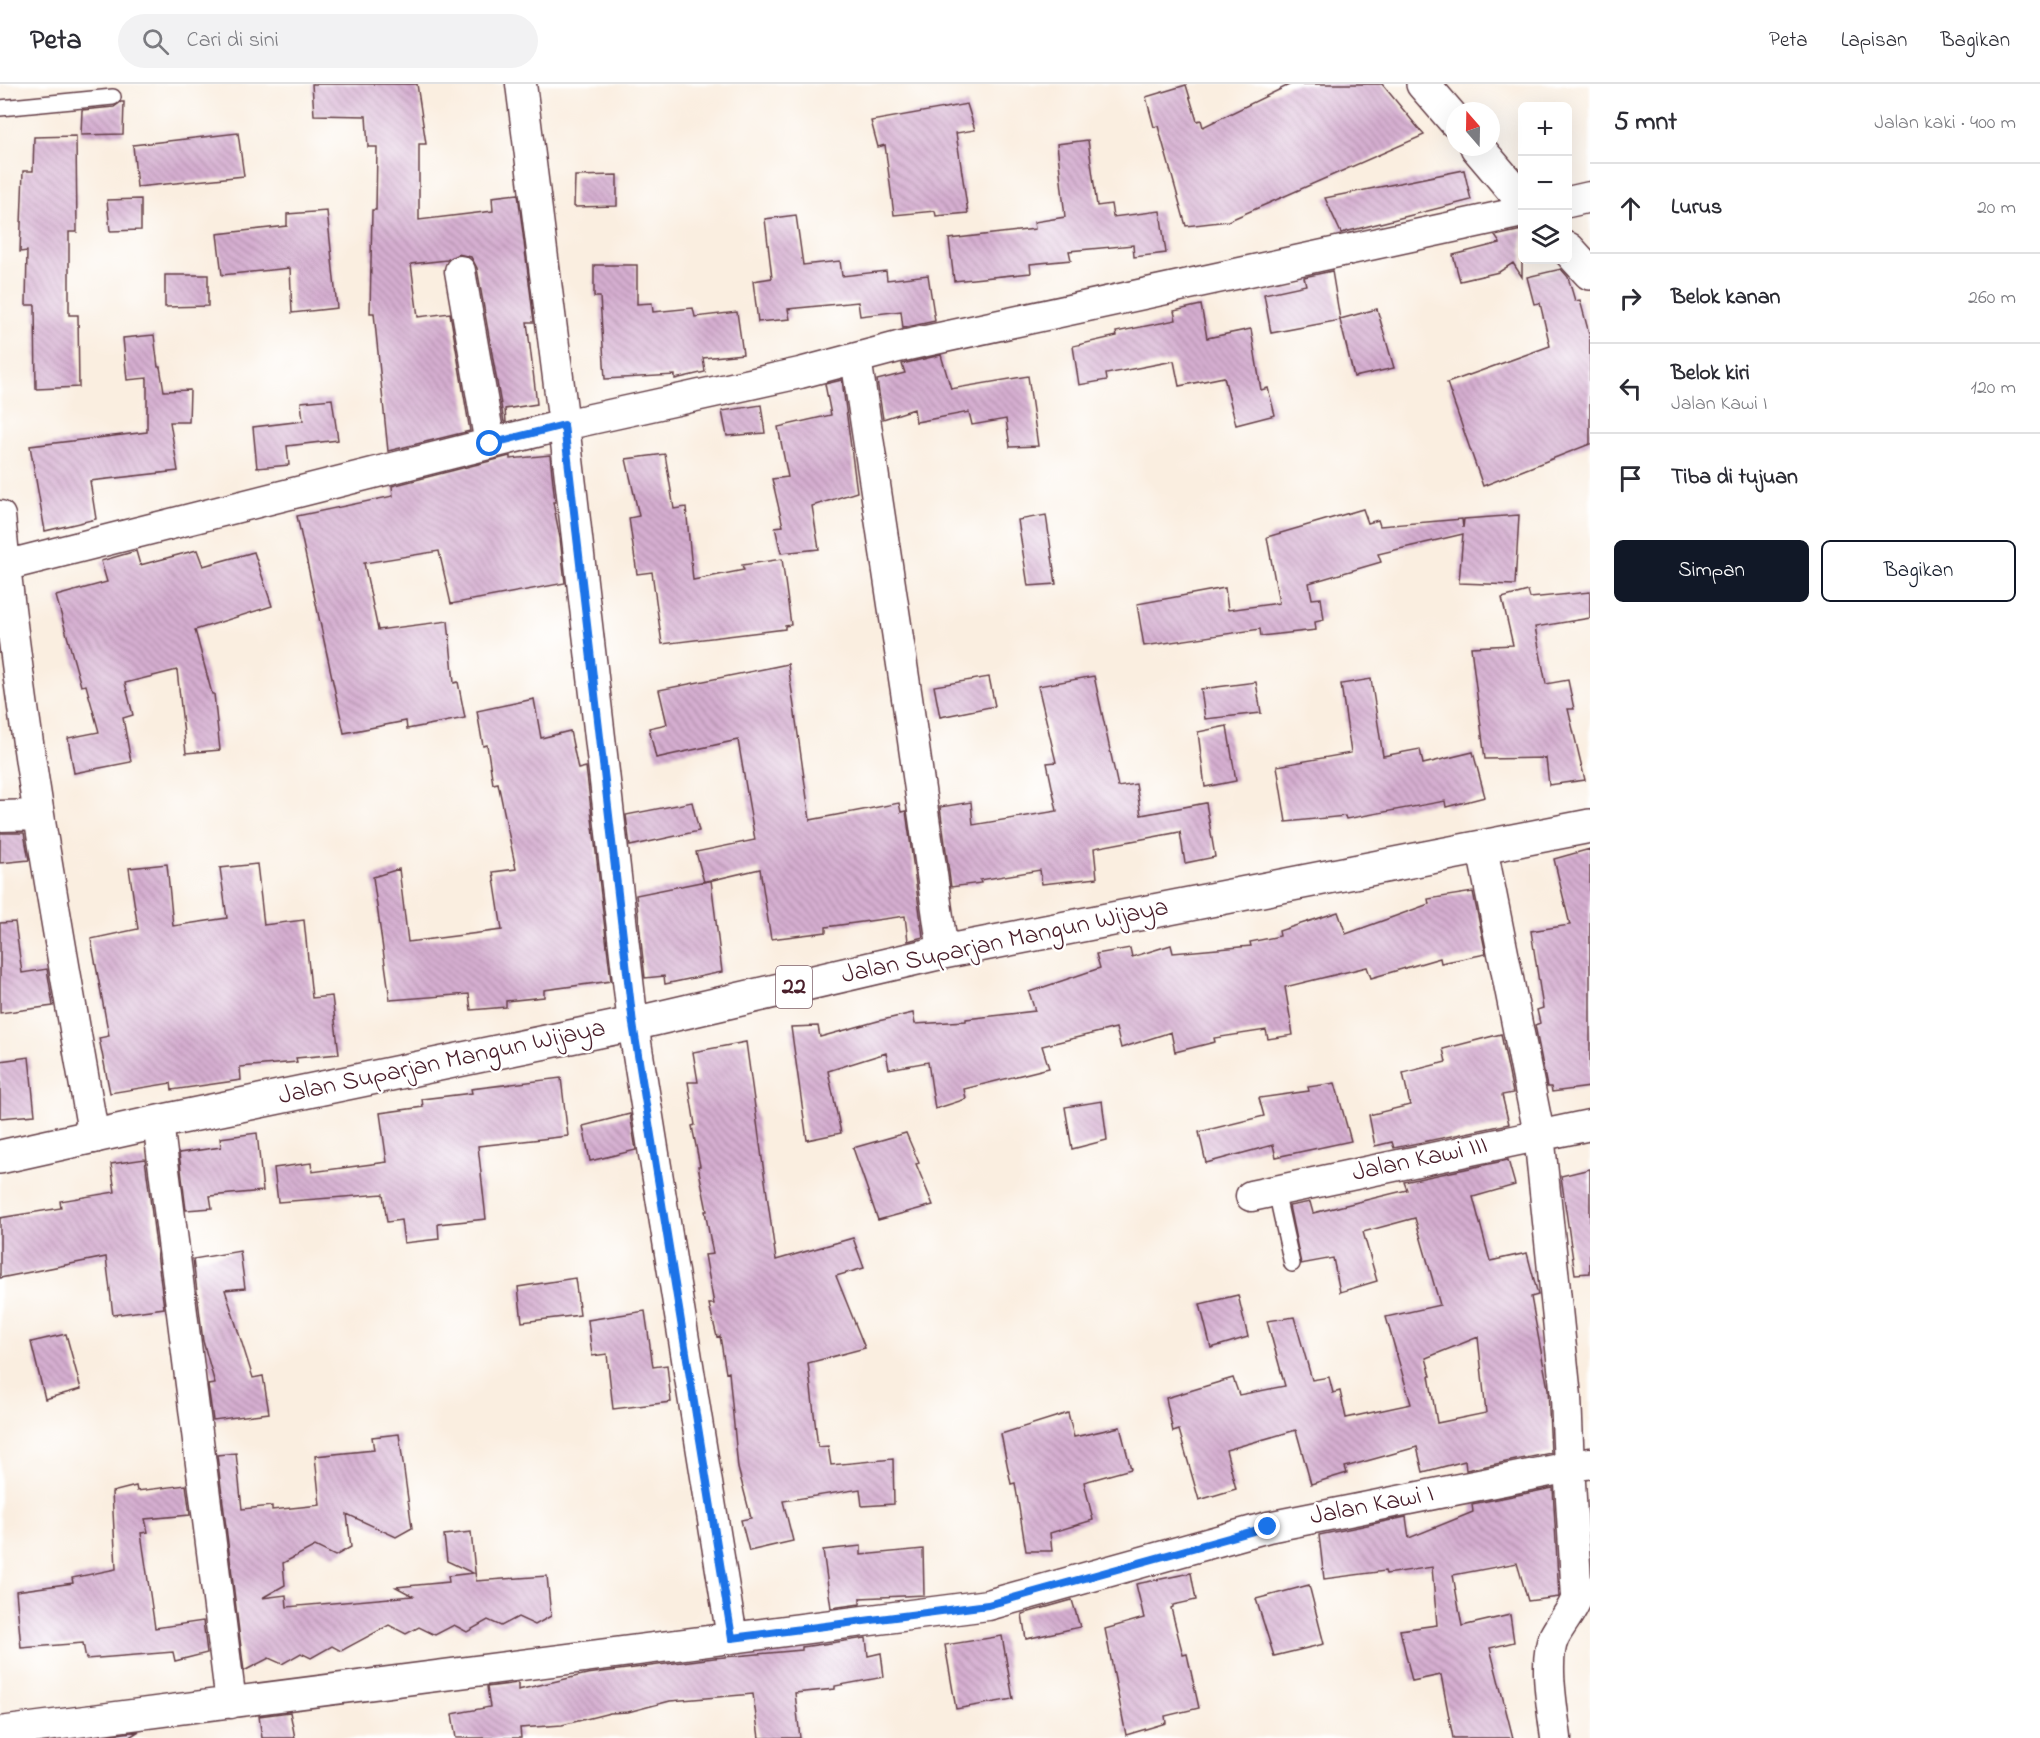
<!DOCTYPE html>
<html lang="id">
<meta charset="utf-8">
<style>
body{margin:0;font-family:"Indie Flower",sans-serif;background:#f2f2f3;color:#2b2b33}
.controls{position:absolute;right:18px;top:18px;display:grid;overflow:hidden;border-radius:9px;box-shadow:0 6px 24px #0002}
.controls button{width:54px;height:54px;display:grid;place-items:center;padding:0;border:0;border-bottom:2px solid #e1e1e2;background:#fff;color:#2b2b33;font:30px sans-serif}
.compass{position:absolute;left:1446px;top:18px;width:54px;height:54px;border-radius:50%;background:#fff;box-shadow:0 6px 24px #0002;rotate:340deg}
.stop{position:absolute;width:18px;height:18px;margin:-14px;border:4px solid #1a73e8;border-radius:50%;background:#fff}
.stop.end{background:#1a73e8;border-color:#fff;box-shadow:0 2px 6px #0008}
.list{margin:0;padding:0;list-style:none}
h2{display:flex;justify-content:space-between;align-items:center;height:78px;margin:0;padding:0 24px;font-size:26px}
h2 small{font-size:20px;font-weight:400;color:#7c7c81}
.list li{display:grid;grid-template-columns:39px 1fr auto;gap:18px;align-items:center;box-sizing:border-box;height:90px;padding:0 24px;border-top:2px solid #e1e1e2}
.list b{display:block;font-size:22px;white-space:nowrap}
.list p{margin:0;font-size:20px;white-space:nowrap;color:#7c7c81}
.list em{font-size:20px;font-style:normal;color:#7c7c81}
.actions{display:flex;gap:12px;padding:18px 24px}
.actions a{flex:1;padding:14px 0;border:2px solid #111827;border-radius:9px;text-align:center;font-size:21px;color:#111827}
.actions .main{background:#111827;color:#fff}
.icon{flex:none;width:33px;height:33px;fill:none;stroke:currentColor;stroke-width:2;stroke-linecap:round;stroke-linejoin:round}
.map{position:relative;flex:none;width:1590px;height:1654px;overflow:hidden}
header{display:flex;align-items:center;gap:36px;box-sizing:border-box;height:84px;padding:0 30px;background:#fff;border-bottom:2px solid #e1e1e2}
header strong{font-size:28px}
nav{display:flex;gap:33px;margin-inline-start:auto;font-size:21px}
.search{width:420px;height:54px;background:#f2f2f3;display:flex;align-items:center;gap:15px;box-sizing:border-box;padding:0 21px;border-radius:33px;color:#7c7c81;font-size:22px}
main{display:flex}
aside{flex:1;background:#fff}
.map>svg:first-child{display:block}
.building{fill:url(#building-back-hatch);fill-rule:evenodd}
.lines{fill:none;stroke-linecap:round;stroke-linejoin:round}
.lane-casing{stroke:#643e46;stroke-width:18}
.street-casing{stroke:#643e46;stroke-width:33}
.highway-casing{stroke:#643e46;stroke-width:36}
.lane{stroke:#fff;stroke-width:15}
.street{stroke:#fff;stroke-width:30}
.highway{stroke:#fff;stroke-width:33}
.route{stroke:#1a73e8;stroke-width:8}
.labels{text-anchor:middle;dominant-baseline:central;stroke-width:5;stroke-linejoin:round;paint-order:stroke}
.shield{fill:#fff;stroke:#80626b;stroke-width:1.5}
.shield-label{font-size:24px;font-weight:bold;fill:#4a1f2b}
.street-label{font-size:26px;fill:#4a1f2b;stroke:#fff}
</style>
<header>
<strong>Peta</strong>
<div class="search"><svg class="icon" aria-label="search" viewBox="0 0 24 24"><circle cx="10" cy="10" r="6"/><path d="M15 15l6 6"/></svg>Cari di sini</div>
<nav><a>Peta</a><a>Lapisan</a><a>Bagikan</a></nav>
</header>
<main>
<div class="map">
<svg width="1590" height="1654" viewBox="0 0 1590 1654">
<defs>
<pattern id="building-back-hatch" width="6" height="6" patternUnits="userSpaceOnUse" patternTransform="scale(1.5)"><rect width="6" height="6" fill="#d6afd1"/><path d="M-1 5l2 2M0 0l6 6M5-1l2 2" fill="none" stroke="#b08eaa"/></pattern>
</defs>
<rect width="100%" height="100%" fill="#fff"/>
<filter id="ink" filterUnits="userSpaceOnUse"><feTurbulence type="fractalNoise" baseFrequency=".0167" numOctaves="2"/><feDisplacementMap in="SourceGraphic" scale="12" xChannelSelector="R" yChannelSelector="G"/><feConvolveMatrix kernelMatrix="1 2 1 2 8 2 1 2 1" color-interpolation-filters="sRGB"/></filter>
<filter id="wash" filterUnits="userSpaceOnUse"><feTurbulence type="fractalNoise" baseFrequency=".008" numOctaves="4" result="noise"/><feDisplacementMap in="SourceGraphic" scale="24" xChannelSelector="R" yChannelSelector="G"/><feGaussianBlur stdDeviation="1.35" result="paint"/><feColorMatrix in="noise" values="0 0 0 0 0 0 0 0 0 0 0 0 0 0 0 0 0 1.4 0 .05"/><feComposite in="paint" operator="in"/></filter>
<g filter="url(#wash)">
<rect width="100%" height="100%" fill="#faeee0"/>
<g id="blocks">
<path class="building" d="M 312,0 L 417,0 L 426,60 L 419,60 L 419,136 L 493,127 L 492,113 L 518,110 L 534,238 L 527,238 L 537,320 L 505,325 L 506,338 L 504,338 L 477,184 L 471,173 L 458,170 L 447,176 L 411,180 L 418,233 L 450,229 L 470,347 L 388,367 L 374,229 L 370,229 L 372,126 L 376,126 L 377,63 L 368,63 L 366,32 L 314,31 Z
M 1291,0 L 1382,0 L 1424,51 L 1228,137 L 1186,142 L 1158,42 L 1154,43 L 1146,13 L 1186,1 L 1197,37 L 1201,36 L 1203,43 Z
M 121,18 L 124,18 L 123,50 L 81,51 L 82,26 L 114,23 Z
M 967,20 L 975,46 L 956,49 L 968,129 L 936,132 L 935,127 L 894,131 L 885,61 L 878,63 L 871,37 Z
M 238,49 L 244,92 L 137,103 L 133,61 Z
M 76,52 L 77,148 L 69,148 L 69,231 L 78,231 L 79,303 L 36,305 L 35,221 L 26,221 L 27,167 L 20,168 L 23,87 L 33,87 L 34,53 Z
M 1088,56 L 1097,122 L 1111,120 L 1113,133 L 1160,127 L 1166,169 L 1134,173 L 1133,161 L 1069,167 L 1071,176 L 1030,180 L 1031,189 L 954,197 L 949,155 L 1035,145 L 1034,138 L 1065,133 L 1057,60 Z
M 1464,86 L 1471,116 L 1341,149 L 1325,114 Z
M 617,91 L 617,122 L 574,123 L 575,92 Z
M 141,115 L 141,146 L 110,147 L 107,116 Z
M 327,127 L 337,224 L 292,229 L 290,184 L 222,191 L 217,150 L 287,142 L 287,130 Z
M 796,131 L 803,181 L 840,177 L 842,192 L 886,187 L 887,196 L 928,191 L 935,237 L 903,244 L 901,227 L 860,232 L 858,218 L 788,225 L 790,235 L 758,238 L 753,197 L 772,194 L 765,135 Z
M 1522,146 L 1522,193 L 1513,179 L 1499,188 L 1460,197 L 1453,171 L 1500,159 L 1495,152 Z
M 594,181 L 637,181 L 637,220 L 652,219 L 653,228 L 693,224 L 695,233 L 737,228 L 743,270 L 703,274 L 705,288 L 675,295 L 675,291 L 605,295 L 600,213 L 594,213 Z
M 1561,185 L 1568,193 L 1575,217 L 1580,216 L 1590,253 L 1590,360 L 1483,402 L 1447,299 L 1550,262 L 1540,219 L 1534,220 L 1527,193 Z
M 1332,187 L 1340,235 L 1377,225 L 1394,284 L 1354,293 L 1340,236 L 1271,249 L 1264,210 L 1306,201 L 1304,193 Z
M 165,191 L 208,191 L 208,222 L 165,223 Z
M 1201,221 L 1207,254 L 1251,245 L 1261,306 L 1268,304 L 1275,331 L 1236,341 L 1224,293 L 1179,302 L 1174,277 L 1106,290 L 1107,296 L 1079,301 L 1073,262 L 1117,252 L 1116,248 L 1176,236 L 1174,227 Z
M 154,251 L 158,283 L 160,283 L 164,307 L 190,306 L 189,338 L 170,338 L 178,387 L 90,397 L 96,435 L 45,447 L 30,362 L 147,348 L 147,294 L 127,296 L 123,254 Z
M 941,271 L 951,305 L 1028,292 L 1038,362 L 1010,363 L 1006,335 L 972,341 L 969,328 L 916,338 L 914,325 L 883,335 L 877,296 L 905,289 L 902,280 Z
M 842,296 L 857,408 L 812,422 L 819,465 L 781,469 L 775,443 L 783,442 L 772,395 L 788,393 L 778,343 L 831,331 L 825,300 Z
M 332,315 L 338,356 L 287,362 L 289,381 L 257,384 L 253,343 L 303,337 L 301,318 Z
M 761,321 L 765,349 L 727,352 L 722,327 Z
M 665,370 L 674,425 L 686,423 L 693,496 L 744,486 L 742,481 L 782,475 L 791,541 L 785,542 L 785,545 L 662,560 L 652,488 L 637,490 L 629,434 L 639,432 L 626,375 Z
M 550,371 L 555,418 L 553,418 L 560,454 L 565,499 L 451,520 L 439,467 L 364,479 L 378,546 L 448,537 L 454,599 L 458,598 L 465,634 L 407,645 L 406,637 L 344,649 L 297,432 L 393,412 L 392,402 L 510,372 L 510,375 Z
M 1363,425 L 1368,439 L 1378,436 L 1380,442 L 1462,435 L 1463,444 L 1464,435 L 1519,431 L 1515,501 L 1459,499 L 1463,450 L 1378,470 L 1381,478 L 1309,499 L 1312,515 L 1321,514 L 1324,536 L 1315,538 L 1316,546 L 1261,552 L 1260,545 L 1144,562 L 1137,520 L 1225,504 L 1228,526 L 1279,519 L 1267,453 Z
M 1046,431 L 1056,500 L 1028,502 L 1018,436 Z
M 197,466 L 203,482 L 254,468 L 272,522 L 195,546 L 212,610 L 214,610 L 220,666 L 186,669 L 177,586 L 125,599 L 133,631 L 123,634 L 131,678 L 74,689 L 68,654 L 99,648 L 86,601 L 81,602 L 56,512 L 107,498 L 101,477 L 136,467 L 140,481 Z
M 1528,507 L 1530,514 L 1590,508 L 1590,534 L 1535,543 L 1546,600 L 1568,596 L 1574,625 L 1568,625 L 1585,696 L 1549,701 L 1546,674 L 1485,675 L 1471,563 L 1513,561 L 1502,514 Z
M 788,580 L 810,736 L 899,719 L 901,728 L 906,727 L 923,853 L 908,857 L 905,832 L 826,843 L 826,848 L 771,855 L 760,785 L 704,798 L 696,768 L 755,756 L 738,656 L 656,674 L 649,644 L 667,640 L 659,606 Z
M 1094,592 L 1118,703 L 1136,700 L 1141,731 L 1206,719 L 1215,773 L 1185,779 L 1180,748 L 1094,764 L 1097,794 L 1042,800 L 1040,786 L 980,796 L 981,799 L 951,803 L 940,723 L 971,718 L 973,741 L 1057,727 L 1047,679 L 1056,678 L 1038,602 Z
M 989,593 L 995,622 L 940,633 L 934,602 Z
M 1371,595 L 1383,672 L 1420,665 L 1423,680 L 1473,668 L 1485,713 L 1446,723 L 1445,717 L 1346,735 L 1345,732 L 1286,738 L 1277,682 L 1351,669 L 1341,600 Z
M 1256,598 L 1261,629 L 1205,635 L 1201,605 Z
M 534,615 L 541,654 L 570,647 L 578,685 L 586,683 L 611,897 L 544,906 L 544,913 L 506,917 L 506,923 L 471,926 L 469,910 L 390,916 L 373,793 L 399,785 L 408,858 L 502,846 L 493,788 L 516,785 L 498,699 L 493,700 L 487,661 L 483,662 L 477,627 Z
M 1227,642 L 1236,697 L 1205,703 L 1198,648 Z
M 692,718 L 699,747 L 630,762 L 626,731 Z
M 0,749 L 24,749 L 29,776 L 0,779 Z
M 1590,765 L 1590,1003 L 1552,1008 L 1551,1003 L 1547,1003 L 1535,941 L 1540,939 L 1537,926 L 1543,924 L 1531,847 L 1570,841 L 1554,775 Z
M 167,780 L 173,842 L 227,834 L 220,784 L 257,780 L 264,841 L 304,836 L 312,914 L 332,912 L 339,970 L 296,974 L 297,978 L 240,983 L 241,996 L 172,1006 L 171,999 L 110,1009 L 99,954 L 109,952 L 91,855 L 138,845 L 129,784 Z
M 711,796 L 722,888 L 665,900 L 664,892 L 645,894 L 636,811 Z
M 1473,808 L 1486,870 L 1441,879 L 1440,874 L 1371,894 L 1367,883 L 1285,903 L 1293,951 L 1268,955 L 1266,946 L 1214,954 L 1215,958 L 1175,968 L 1171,948 L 1121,964 L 1116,944 L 1042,962 L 1049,984 L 964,1005 L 966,1015 L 935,1025 L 928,978 L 889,985 L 886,969 L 828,987 L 841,1049 L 807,1056 L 791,943 L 818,942 L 820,953 L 878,937 L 913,929 L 915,940 L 966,937 L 966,935 L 1035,927 L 1029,908 L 1100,884 L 1096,870 L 1130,864 L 1132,873 L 1171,861 L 1173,869 L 1251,862 L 1250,858 L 1280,852 L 1279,847 L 1338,828 L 1346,850 L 1429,820 L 1428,815 Z
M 15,838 L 22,889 L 47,885 L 53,922 L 0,929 L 0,839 Z
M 1501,950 L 1513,1009 L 1502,1011 L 1509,1040 L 1394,1064 L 1392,1058 L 1375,1062 L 1369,1031 L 1410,1021 L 1403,989 L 1446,978 L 1443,965 Z
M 746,958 L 776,1176 L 853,1154 L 864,1184 L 836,1192 L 865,1264 L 808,1279 L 818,1363 L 828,1362 L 831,1381 L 893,1375 L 894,1420 L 862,1422 L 860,1405 L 783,1417 L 793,1457 L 749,1467 L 741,1436 L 751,1434 L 738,1384 L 729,1288 L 726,1289 L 720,1252 L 717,1253 L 709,1220 L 714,1220 L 705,1171 L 713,1170 L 705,1127 L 707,1127 L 698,1082 L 700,1082 L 692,1042 L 695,1041 L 688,998 L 698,998 L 693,968 Z
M 29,973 L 35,1031 L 0,1034 L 0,977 Z
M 561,994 L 568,1052 L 478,1062 L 486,1135 L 438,1140 L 439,1155 L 404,1159 L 401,1136 L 387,1138 L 383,1110 L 278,1118 L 274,1084 L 311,1079 L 312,1088 L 387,1078 L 380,1029 L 423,1023 L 422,1015 L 472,1009 L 471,1005 Z
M 1335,999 L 1351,1057 L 1276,1073 L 1273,1061 L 1206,1079 L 1199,1048 L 1264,1032 L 1259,1014 L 1309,1007 L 1308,1003 Z
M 1102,1017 L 1107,1056 L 1072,1065 L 1065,1023 Z
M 630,1030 L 636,1066 L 590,1077 L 583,1042 Z
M 257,1049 L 263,1107 L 210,1112 L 212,1124 L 186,1126 L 179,1069 L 221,1063 L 220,1054 Z
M 906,1049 L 919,1079 L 916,1080 L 933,1121 L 878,1136 L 853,1064 Z
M 145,1075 L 164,1224 L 113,1231 L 106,1173 L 0,1194 L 0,1134 L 61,1124 L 60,1117 L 115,1108 L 111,1080 Z
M 1508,1076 L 1515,1101 L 1473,1113 L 1490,1177 L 1527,1169 L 1538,1211 L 1531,1213 L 1548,1305 L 1551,1369 L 1466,1386 L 1465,1377 L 1423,1388 L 1417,1363 L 1345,1383 L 1347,1389 L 1311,1400 L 1296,1346 L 1226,1366 L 1236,1405 L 1199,1416 L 1179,1346 L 1173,1348 L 1166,1314 L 1233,1294 L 1239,1311 L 1285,1302 L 1267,1237 L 1294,1233 L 1312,1296 L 1329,1293 L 1333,1309 L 1340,1307 L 1346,1334 L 1411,1320 L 1386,1233 L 1440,1221 L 1415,1134 L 1363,1148 L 1377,1197 L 1340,1208 L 1333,1174 L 1301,1180 L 1289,1122 L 1310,1118 L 1313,1129 L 1407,1106 L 1404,1098 ZM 1478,1253 L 1486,1329 L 1437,1339 L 1429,1292 L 1431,1292 L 1426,1274 Z
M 1590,1085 L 1590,1189 L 1575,1190 L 1561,1092 Z
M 240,1167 L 245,1204 L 225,1206 L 253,1294 L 263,1292 L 269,1329 L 213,1336 L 208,1301 L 215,1300 L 203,1257 L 193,1175 Z
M 575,1194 L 580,1231 L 522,1238 L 518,1203 Z
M 1238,1211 L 1248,1253 L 1211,1264 L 1200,1220 Z
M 645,1227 L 653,1283 L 667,1281 L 671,1318 L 613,1325 L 607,1270 L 592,1272 L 588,1236 Z
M 66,1250 L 81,1305 L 45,1315 L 31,1258 Z
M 1068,1329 L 1074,1353 L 1120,1343 L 1131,1385 L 1084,1398 L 1093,1436 L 1050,1449 L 1052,1467 L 1026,1467 L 1015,1399 L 1011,1400 L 1001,1350 Z
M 399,1350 L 412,1444 L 396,1453 L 347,1430 L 351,1463 L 335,1472 L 315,1462 L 283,1479 L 285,1501 L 262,1514 L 286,1511 L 287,1523 L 413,1512 L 396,1503 L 449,1498 L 448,1492 L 473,1489 L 447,1477 L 444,1451 L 471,1448 L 476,1497 L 547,1492 L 551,1532 L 535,1541 L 518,1533 L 501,1542 L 488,1536 L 467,1548 L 454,1541 L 435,1551 L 419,1543 L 406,1550 L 389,1541 L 341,1567 L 332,1562 L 311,1574 L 301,1569 L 282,1580 L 269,1574 L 244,1587 L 217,1371 L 236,1369 L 242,1425 L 272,1422 L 272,1426 L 320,1421 L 315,1372 L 374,1366 L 372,1353 Z
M 186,1401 L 190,1431 L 145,1435 L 148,1448 L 141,1449 L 155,1544 L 203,1537 L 207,1569 L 175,1577 L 173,1568 L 86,1575 L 83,1559 L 21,1564 L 16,1507 L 73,1499 L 72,1494 L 116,1485 L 112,1408 L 136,1402 L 137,1407 Z
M 1553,1404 L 1559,1513 L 1528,1517 L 1517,1479 L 1453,1491 L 1462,1542 L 1510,1531 L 1514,1558 L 1490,1564 L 1513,1654 L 1453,1654 L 1441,1591 L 1412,1597 L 1400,1546 L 1437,1541 L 1432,1483 L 1386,1490 L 1385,1487 L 1324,1495 L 1319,1451 L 1406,1433 L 1409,1454 L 1473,1428 L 1472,1420 Z
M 861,1462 L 861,1471 L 923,1465 L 924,1511 L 860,1514 L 860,1520 L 831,1524 L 823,1466 Z
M 1191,1489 L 1196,1516 L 1173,1521 L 1173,1523 L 1171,1524 L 1183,1571 L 1187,1570 L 1199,1624 L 1165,1632 L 1166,1639 L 1126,1651 L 1105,1545 L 1144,1534 L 1136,1500 Z
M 1309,1501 L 1324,1560 L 1274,1572 L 1256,1515 Z
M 1072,1516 L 1080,1543 L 1026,1555 L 1022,1530 Z
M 1002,1552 L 1013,1615 L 956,1625 L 945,1561 Z
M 866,1554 L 868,1572 L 881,1569 L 884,1593 L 835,1602 L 835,1605 L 795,1609 L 800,1654 L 759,1654 L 753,1610 L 670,1617 L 628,1628 L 610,1629 L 562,1641 L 520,1644 L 521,1654 L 456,1654 L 452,1630 L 490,1623 L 487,1603 L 518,1599 L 518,1606 L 587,1590 L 714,1574 L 802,1566 L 802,1563 Z
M 290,1628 L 295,1654 L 262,1654 L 259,1632 Z
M 139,1647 L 128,1654 L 89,1654 Z"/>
</g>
</g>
<g filter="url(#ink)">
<use href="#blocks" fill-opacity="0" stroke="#643e46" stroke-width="1.5"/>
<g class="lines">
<defs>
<path id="lane" d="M 0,24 L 113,13
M 1276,1107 L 1292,1180"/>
<path id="street" d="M 521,0 L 564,341 L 633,940 L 732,1554
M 1568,118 L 1590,113
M 460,187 L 490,360
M 856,274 L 907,614 L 943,868
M 0,432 C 20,641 58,847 94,1054
M 0,483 L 564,341 L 800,289 L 898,263 L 1522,128
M 0,732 L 38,731
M 1482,764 L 1539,1050 L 1566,1313 L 1569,1382 L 1577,1513 C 1572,1528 1561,1539 1554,1553 C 1543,1576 1553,1628 1556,1654
M 158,1038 L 231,1619
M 1251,1112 L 1590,1041
M 0,1648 L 988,1521 L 1268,1443 L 1590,1379"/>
<path id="highway" d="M 1423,0 L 1455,37
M 1477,63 L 1522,116
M 1568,165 L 1590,189
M 0,1073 L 158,1038 L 633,940 L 943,868 L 1590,742"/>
</defs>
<use href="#lane" class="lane-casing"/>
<use href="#street" class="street-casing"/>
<use href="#highway" class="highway-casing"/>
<use href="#lane" class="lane"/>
<use href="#street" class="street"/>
<use href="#highway" class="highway"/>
</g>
</g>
<g class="lines" filter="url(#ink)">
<path class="route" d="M 490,360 L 564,341 L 633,940 L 732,1554 L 988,1521 L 1268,1443"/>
</g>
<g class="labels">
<rect class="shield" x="776" y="882" width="36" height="42" rx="4.5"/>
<g class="shield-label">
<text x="794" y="903">22</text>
</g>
<g class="street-label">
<text transform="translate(1005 858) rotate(-12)">Jalan Suparjan Mangun Wijaya</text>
<text transform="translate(442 979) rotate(-12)">Jalan Suparjan Mangun Wijaya</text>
<text transform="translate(1420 1076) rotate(-12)">Jalan Kawi III</text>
<text transform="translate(1372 1422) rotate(-11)">Jalan Kawi I</text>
</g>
</g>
</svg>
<div class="controls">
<button>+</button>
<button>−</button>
<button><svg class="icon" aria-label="layers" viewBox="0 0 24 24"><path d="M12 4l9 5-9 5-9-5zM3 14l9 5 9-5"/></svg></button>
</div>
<svg class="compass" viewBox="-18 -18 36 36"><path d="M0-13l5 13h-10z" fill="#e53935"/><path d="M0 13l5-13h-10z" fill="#7c7c81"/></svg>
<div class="stop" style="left:490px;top:360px"></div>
<div class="stop end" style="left:1268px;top:1443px"></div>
</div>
<aside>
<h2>5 mnt<small>Jalan kaki · 400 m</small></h2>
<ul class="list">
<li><svg class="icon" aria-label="ahead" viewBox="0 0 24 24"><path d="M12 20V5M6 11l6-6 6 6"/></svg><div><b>Lurus</b></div><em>20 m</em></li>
<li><svg class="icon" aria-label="right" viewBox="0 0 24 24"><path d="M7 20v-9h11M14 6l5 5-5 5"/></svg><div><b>Belok kanan</b></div><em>260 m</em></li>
<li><svg class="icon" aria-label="left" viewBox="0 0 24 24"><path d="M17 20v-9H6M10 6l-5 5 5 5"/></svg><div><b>Belok kiri</b><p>Jalan Kawi I</p></div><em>120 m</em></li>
<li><svg class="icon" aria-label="arrive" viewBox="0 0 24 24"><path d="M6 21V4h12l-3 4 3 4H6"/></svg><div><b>Tiba di tujuan</b></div></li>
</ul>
<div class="actions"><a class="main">Simpan</a><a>Bagikan</a></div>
</aside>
</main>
